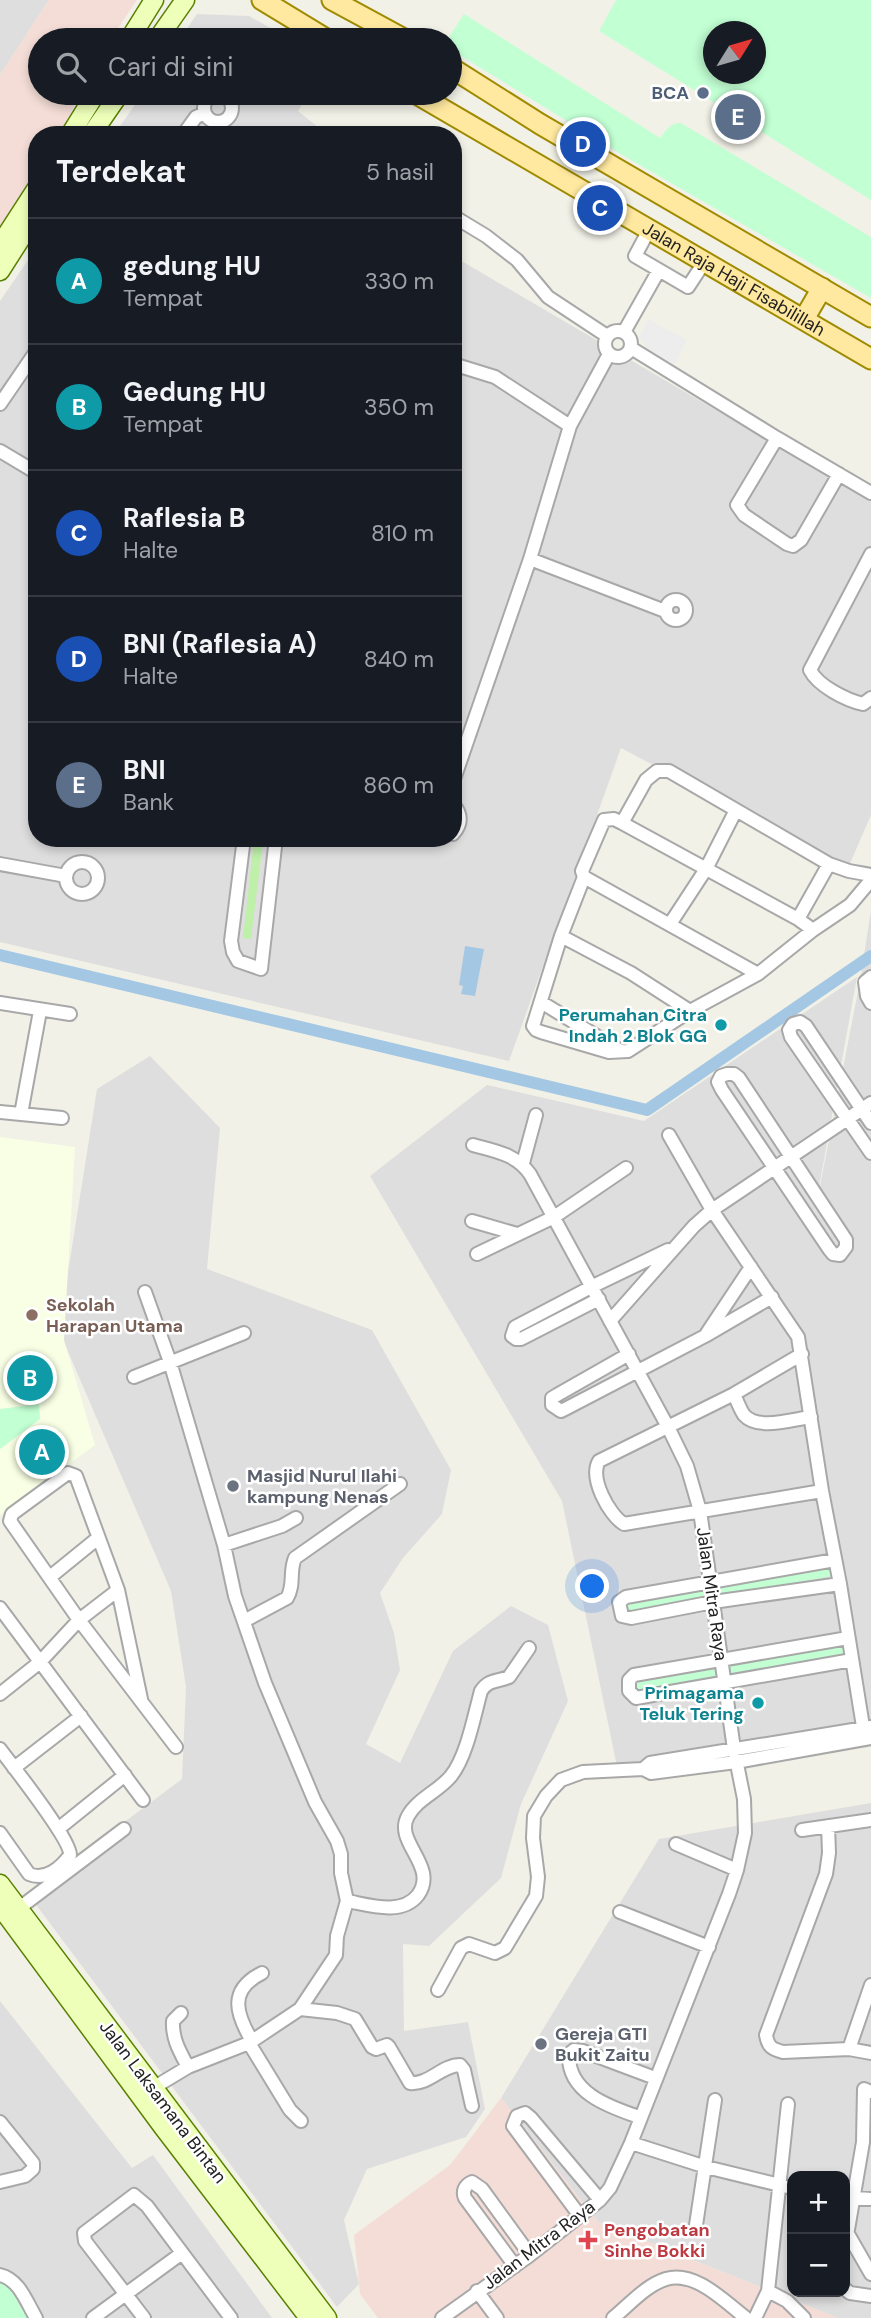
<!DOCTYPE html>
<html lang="id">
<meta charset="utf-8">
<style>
body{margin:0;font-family:"DM Sans",sans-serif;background:#242831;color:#f1f3f6}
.controls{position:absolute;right:21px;bottom:21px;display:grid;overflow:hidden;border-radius:14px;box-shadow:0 4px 10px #0003}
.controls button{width:63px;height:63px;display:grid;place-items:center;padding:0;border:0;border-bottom:2px solid #363941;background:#171b24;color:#f1f3f6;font:35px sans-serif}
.compass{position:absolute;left:703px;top:21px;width:63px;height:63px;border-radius:50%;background:#171b24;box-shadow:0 4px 10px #0003;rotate:53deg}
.you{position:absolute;left:593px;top:1587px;width:24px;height:24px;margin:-18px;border:5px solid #fff;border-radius:50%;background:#1a73e8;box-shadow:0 0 0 10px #1a73e833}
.badge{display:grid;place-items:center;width:46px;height:46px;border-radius:50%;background:#2563eb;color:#fff;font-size:23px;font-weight:700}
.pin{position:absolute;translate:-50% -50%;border:4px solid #fff;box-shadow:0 2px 7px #0006}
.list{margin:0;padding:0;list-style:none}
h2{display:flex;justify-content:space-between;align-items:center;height:91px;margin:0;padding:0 28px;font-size:30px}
h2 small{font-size:23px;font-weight:400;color:#9ea1a6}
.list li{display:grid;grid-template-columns:46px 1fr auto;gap:21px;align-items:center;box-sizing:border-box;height:126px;padding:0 28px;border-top:2px solid #363941}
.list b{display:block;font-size:26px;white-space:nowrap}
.list p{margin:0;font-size:23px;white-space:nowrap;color:#9ea1a6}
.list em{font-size:23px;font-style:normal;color:#9ea1a6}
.icon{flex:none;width:38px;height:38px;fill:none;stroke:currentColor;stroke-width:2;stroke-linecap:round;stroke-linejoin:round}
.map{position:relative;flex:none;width:871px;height:2318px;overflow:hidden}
.search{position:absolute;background:#171b24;box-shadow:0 4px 10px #0003;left:28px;top:28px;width:434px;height:77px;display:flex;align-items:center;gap:18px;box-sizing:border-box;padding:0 24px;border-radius:38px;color:#9ea1a6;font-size:26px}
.panel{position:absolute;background:#171b24;box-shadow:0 4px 10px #0003;left:28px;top:126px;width:434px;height:721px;border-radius:28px}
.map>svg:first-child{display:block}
.residential{fill:#dfdede;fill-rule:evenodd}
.commercial{fill:#f4ddd6}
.education{fill:#f9ffe4}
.grass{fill:#bef0a9}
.park{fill:#c2ffd3;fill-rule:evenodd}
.parking{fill:#ededed}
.water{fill:#a4c8e4}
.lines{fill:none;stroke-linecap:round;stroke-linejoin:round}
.canal{stroke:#a4c8e4;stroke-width:12}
.street-casing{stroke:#a8a8a8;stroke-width:16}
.secondary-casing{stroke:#598100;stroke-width:21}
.primary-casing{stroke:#9f8a00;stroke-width:23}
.street{stroke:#fff;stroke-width:12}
.secondary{stroke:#edffb9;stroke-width:18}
.primary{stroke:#ffe9a0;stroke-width:19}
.service-dot{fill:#5c6f8a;stroke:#fff;stroke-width:2.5}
.culture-dot{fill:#0f9aa8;stroke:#fff;stroke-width:2.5}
.education-dot{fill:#8d6e63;stroke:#fff;stroke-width:2.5}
.worship-dot{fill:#6b7280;stroke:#fff;stroke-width:2.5}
.health-dot{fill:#e0444e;stroke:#fff;stroke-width:2.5}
.labels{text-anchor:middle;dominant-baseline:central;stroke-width:5;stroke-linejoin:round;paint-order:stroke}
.service-label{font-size:18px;font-weight:bold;fill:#4e5e75;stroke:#fff;text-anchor:end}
.street-label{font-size:18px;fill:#212121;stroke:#fff}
.culture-label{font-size:18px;font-weight:bold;fill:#0d838f;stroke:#fff;text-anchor:end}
.education-label{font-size:18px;font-weight:bold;fill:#785e54;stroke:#fff;text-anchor:start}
.worship-label{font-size:18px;font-weight:bold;fill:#5b616d;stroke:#fff;text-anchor:start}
.health-label{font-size:18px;font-weight:bold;fill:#be3a42;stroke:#fff;text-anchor:start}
</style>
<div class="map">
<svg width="871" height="2318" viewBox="0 0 871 2318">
<rect width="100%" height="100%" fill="#f2f1e7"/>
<path class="residential" d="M 0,0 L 49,0 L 0,75 Z
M 197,14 L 249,16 L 292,40 L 179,40 Z
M 143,93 L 309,93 L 298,111 L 328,135 L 114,135 Z
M 37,247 L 37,838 L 453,838 L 453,256 L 871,501 L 871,815 L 848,868 L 621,748 L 509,1061 L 0,942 L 0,301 Z
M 871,910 L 871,1727 L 619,1776 L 562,1501 L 370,1176 L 487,1085 L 644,1121 L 857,977 L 810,1237 L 860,981 Z
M 150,1056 L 220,1128 L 207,1269 L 372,1330 L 451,1470 L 442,1514 L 403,1558 L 380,1593 L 394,1633 L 400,1670 L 366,1744 L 400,1763 L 453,1651 L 511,1606 L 548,1625 L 568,1701 L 521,1804 L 501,1878 L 429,1946 L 403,1944 L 404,2031 L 468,2022 L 485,2109 L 466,2137 L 367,2169 L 344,2220 L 359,2284 L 337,2307 L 28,1894 L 182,1779 L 186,1687 L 171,1591 L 63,1340 L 65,1291 L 97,1089 Z
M 871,1803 L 871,2318 L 838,2318 L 598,2222 L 501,2098 L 659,1839 ZM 792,2176 L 845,2176 L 845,2292 L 792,2292 Z
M 0,2001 L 132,2168 L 153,2155 L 272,2318 L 0,2318 Z"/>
<path class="commercial" d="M 49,0 L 137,0 L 110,40 L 40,40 L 40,93 L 81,93 L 59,135 L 37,135 L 37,176 L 0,245 L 0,75 Z
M 501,2098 L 598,2222 L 838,2318 L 378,2318 L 360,2294 L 354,2235 L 450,2165 Z"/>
<path class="education" d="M 0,1137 L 75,1147 L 64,1340 L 95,1445 L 0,1515 Z"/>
<path class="grass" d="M 254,840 L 263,841 L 251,939 L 243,938 Z"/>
<path class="park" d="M 616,0 L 871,0 L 871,200 L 599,31 ZM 714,32 L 756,32 L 756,74 L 714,74 Z
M 464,14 L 660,138 C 667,130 669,123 681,123 L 871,237 L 871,298 L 624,156 L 450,49 L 450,40 L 447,40 Z
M 39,1404 L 40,1419 L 0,1449 L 0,1409 Z
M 831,1564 L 833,1576 L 718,1596 L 715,1584 Z
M 706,1587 L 708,1600 L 627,1614 L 625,1601 Z
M 846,1640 L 849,1656 L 730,1678 L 727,1662 Z
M 717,1665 L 720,1679 L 637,1694 L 634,1679 Z
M 0,2282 L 20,2291 L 17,2302 L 30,2318 L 0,2318 Z"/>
<path class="parking" d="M 648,319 L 687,340 L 675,364 L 647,349 L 639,337 Z"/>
<path class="water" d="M 465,946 L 484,949 L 475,996 L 461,994 L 463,986 L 459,985 Z"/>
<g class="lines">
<path class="canal" d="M 0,955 L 647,1110 L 871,956"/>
<defs>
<path id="street" d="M204 108a14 14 0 1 1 28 0a14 14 0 1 1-28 0Z
M 183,135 L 196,117 L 205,113
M 453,216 L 486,236 L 517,260 L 548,297 L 607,336
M 650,228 L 635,256 L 688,287 L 705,261
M605 344a13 13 0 1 1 26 0a13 13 0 1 1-26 0Z
M 624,332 L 659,270
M 631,348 L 777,438 L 871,493
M 453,364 L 495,377 L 570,426
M 0,404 L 37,350
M 777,438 L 737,505 L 744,515 L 787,544 L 793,546 L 801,540 L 839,474
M 0,451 L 37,473
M 871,554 L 810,670 C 818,686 846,700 863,704 L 871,698
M 530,559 L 665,611
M666 610a10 10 0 1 1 20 0a10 10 0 1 1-20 0Z
M 453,782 L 530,559 L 570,426 L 609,354
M 453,804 C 462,814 462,824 453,834
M 622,823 L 646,780 L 657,771 L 669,771 L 829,864 L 849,871 L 871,875
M 244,838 L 231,941 L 233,952 L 238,961 L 261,969 L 276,838
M66 878a16 16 0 1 1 32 0a16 16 0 1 1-32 0Z
M 0,864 L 66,876
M 584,877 L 758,974
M 798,919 L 829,864
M 670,924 L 706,869 L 736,810
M 813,930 L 798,919 L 622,823 L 614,819 L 604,820 L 582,871 L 584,877 L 561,936 L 533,1026 L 536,1030 L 541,1032 L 609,1052 L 628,1051 L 690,1011 L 758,974 L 813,930 L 850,905 L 871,880
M 561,936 L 631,973 L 690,1011
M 871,977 L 865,982 L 867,996 L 871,1003
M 541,1002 L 621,1051
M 0,1003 L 70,1014
M 727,1074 L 734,1074 L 739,1078 L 846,1240 L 846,1247 L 840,1255 L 833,1254 L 829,1249 L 722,1090 L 718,1082 L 721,1076 Z
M 0,1112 L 62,1118
M 21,1114 L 40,1011
M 871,1123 L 806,1026 L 800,1022 L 793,1024 L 789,1030 L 791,1037 L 871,1153
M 669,1135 L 712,1210 L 798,1337 L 822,1491 L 840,1584 L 865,1739
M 523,1163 L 536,1115
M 472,1221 L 517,1234
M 477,1254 L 554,1217 L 626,1168
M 145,1292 L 170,1362 L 224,1545 L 235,1596 L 265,1683 L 315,1802 L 337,1841 L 341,1854 L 341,1873 L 347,1901 L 337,1936 L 336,1955 L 300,2009 L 249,2043 L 188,2067 L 153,2088
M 599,1299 L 521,1339 L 516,1339 L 512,1336 L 515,1327 L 593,1286 L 668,1250
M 610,1321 L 694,1226 L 712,1210 L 871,1103
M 707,1333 L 751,1267
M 629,1354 L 557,1395 L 552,1398 L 552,1405 L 561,1411 L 567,1408 L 705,1336 L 772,1297
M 802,1354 L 734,1394 L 599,1461 C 589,1478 609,1515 624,1524 L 822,1491
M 134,1377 L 244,1333
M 734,1394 C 737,1401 740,1409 744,1415 C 758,1431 793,1419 811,1417
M 224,1545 L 282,1526 L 296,1518
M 835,1560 L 626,1597 L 619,1602 L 622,1616 L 631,1618 L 713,1602 L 840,1584
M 50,1577 L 98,1538
M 0,1608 L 143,1800
M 244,1621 L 287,1598 C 295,1585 289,1571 295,1558 L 400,1484
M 848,1638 L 634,1675 L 629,1680 L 629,1691 L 636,1698 L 852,1660
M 0,1694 L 40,1662 L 79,1620 L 118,1590
M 141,1699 L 118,1590 L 76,1476 L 68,1473 L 12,1514 L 10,1521 L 79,1620 L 176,1747
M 0,1749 C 12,1765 71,1840 70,1855 C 61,1868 45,1881 29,1874 L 0,1833
M 14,1768 L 81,1716
M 643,1769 L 650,1763 L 871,1727
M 828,1826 L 829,1853 L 826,1874 L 766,2035 C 768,2047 772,2049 783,2052 L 849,2049 L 871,2053
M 58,1829 L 125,1775
M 802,1830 L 871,1820
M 676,1844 L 737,1870
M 347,1901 C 369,1905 402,1916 418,1895 C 439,1866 393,1842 408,1816 C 417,1799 439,1791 451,1776 C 467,1756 474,1716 481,1691 C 489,1679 497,1682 509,1677 L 529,1648
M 18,1909 L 124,1829
M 620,1912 L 709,1947
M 438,1990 L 461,1948 L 469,1944 L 495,1953 L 505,1948 L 536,1896 L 538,1877 L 533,1838 L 534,1816 L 546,1796 L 561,1780 L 583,1772 L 643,1769 L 651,1773 L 736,1762 L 871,1738
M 300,2009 L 337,2013 L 355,2019 L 372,2047 L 376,2049 L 387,2045 L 389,2047 L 410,2083 C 429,2085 442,2065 460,2065 L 464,2070 L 472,2106
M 181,2013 L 173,2021 C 172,2039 180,2052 188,2067
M 252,2041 C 236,2014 228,1990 262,1973
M 249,2043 L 290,2110 L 301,2121
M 849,2049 L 871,1985
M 639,2117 C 610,2107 567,2093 569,2054 L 574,2050 L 583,2051 L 655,2078
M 0,2122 L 33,2163 L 33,2169 L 25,2176 L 0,2182
M 631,2143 L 706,2167 L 792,2188
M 845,2197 L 871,2199
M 580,2216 L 513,2126 L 517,2116 L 525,2113 L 531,2118 L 600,2200
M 696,2225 L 715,2100
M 848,2234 L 871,2274
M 845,2247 L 863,2142 L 864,2089 L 871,2092
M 515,2266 L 465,2198 C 462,2191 465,2185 472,2182 L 482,2189 L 530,2255
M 0,2275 C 19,2279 27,2303 36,2318
M 845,2289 L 850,2293 L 871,2296
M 477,2291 L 497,2318
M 768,2291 L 787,2301 L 804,2318
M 93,2318 L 182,2253
M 144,2318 L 85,2241 L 84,2233 L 134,2195 L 147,2206 L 231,2318
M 442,2318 L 530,2255 L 600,2200 L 610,2188 L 631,2143 L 729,1894 L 737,1870 L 745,1833 L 744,1799 L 734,1749 L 700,1511 L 687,1466 L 668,1427 L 530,1174 C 516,1154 495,1151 473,1145
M 613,2318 C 629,2305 646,2285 666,2279 C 695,2270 725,2302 746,2318
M 755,2318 L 768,2291 L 788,2104"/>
<path id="secondary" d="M 129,40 L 154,0
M 157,40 L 185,0
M 70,135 L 96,93
M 91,135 L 120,93
M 0,245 L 37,188
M 0,271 L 37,213
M 0,1884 L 327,2318
M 0,1906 L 163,2127 L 309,2318"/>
<g id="primary">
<path d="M 262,0 L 328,40"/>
<path d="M 332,0 L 406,40"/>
<path d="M 450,67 L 540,124 L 871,317"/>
<path id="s1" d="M 415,93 L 871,359"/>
<path d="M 804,319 L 822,288"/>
</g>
</defs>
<use href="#street" class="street-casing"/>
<use href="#secondary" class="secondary-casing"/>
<use href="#primary" class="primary-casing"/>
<use href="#street" class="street"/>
<use href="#secondary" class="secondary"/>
<use href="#primary" class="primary"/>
</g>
<circle class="service-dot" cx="703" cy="93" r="7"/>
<g class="culture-dot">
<circle cx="721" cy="1025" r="7"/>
<circle cx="758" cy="1703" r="7"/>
</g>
<circle class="education-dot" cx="32" cy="1315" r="7"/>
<g class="worship-dot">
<circle cx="233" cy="1486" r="7"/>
<circle cx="541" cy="2044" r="7"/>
</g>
<path class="health-dot" d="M584.5 2229.5h7v7h7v7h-7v7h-7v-7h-7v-7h7z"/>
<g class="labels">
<g class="service-label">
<text x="689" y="93">BCA</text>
</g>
<g class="street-label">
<text stroke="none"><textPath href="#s1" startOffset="369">Jalan Raja Haji Fisabilillah</textPath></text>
<text transform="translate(712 1594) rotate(82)">Jalan Mitra Raya</text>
<text transform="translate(163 2102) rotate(53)">Jalan Laksamana Bintan</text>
<text transform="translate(539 2245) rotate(-37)">Jalan Mitra Raya</text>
</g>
<g class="culture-label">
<text x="707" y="1015">Perumahan Citra<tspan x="707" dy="21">Indah 2 Blok GG</tspan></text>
<text x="744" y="1693">Primagama<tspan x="744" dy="21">Teluk Tering</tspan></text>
</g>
<g class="education-label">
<text x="46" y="1305">Sekolah<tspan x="46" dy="21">Harapan Utama</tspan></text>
</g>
<g class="worship-label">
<text x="247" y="1476">Masjid Nurul Ilahi<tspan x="247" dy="21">kampung Nenas</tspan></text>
<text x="555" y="2034">Gereja GTI<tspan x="555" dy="21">Bukit Zaitu</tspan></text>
</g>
<g class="health-label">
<text x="604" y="2230">Pengobatan<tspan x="604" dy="21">Sinhe Bokki</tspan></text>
</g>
</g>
</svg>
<div class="controls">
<button>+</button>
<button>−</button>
</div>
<svg class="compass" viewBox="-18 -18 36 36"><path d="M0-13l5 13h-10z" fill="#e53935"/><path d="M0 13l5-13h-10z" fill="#9ea1a6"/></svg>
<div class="you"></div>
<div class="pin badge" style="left:42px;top:1452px;background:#0f9aa8">A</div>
<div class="pin badge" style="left:30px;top:1378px;background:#0f9aa8">B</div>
<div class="pin badge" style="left:600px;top:208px;background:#1a4fb4">C</div>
<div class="pin badge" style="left:583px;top:144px;background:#1a4fb4">D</div>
<div class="pin badge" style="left:738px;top:117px;background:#5c6f8a">E</div>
<div class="search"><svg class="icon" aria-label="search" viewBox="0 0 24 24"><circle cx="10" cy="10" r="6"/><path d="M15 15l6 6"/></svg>Cari di sini</div>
<section class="panel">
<h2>Terdekat<small>5 hasil</small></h2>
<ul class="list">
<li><span class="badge" style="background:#0f9aa8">A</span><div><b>gedung HU</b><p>Tempat</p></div><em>330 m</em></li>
<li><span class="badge" style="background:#0f9aa8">B</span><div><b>Gedung HU</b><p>Tempat</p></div><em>350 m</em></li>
<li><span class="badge" style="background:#1a4fb4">C</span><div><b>Raflesia B</b><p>Halte</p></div><em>810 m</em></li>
<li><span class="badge" style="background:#1a4fb4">D</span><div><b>BNI (Raflesia A)</b><p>Halte</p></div><em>840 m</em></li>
<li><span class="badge" style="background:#5c6f8a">E</span><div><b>BNI</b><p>Bank</p></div><em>860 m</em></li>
</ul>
</section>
</div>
